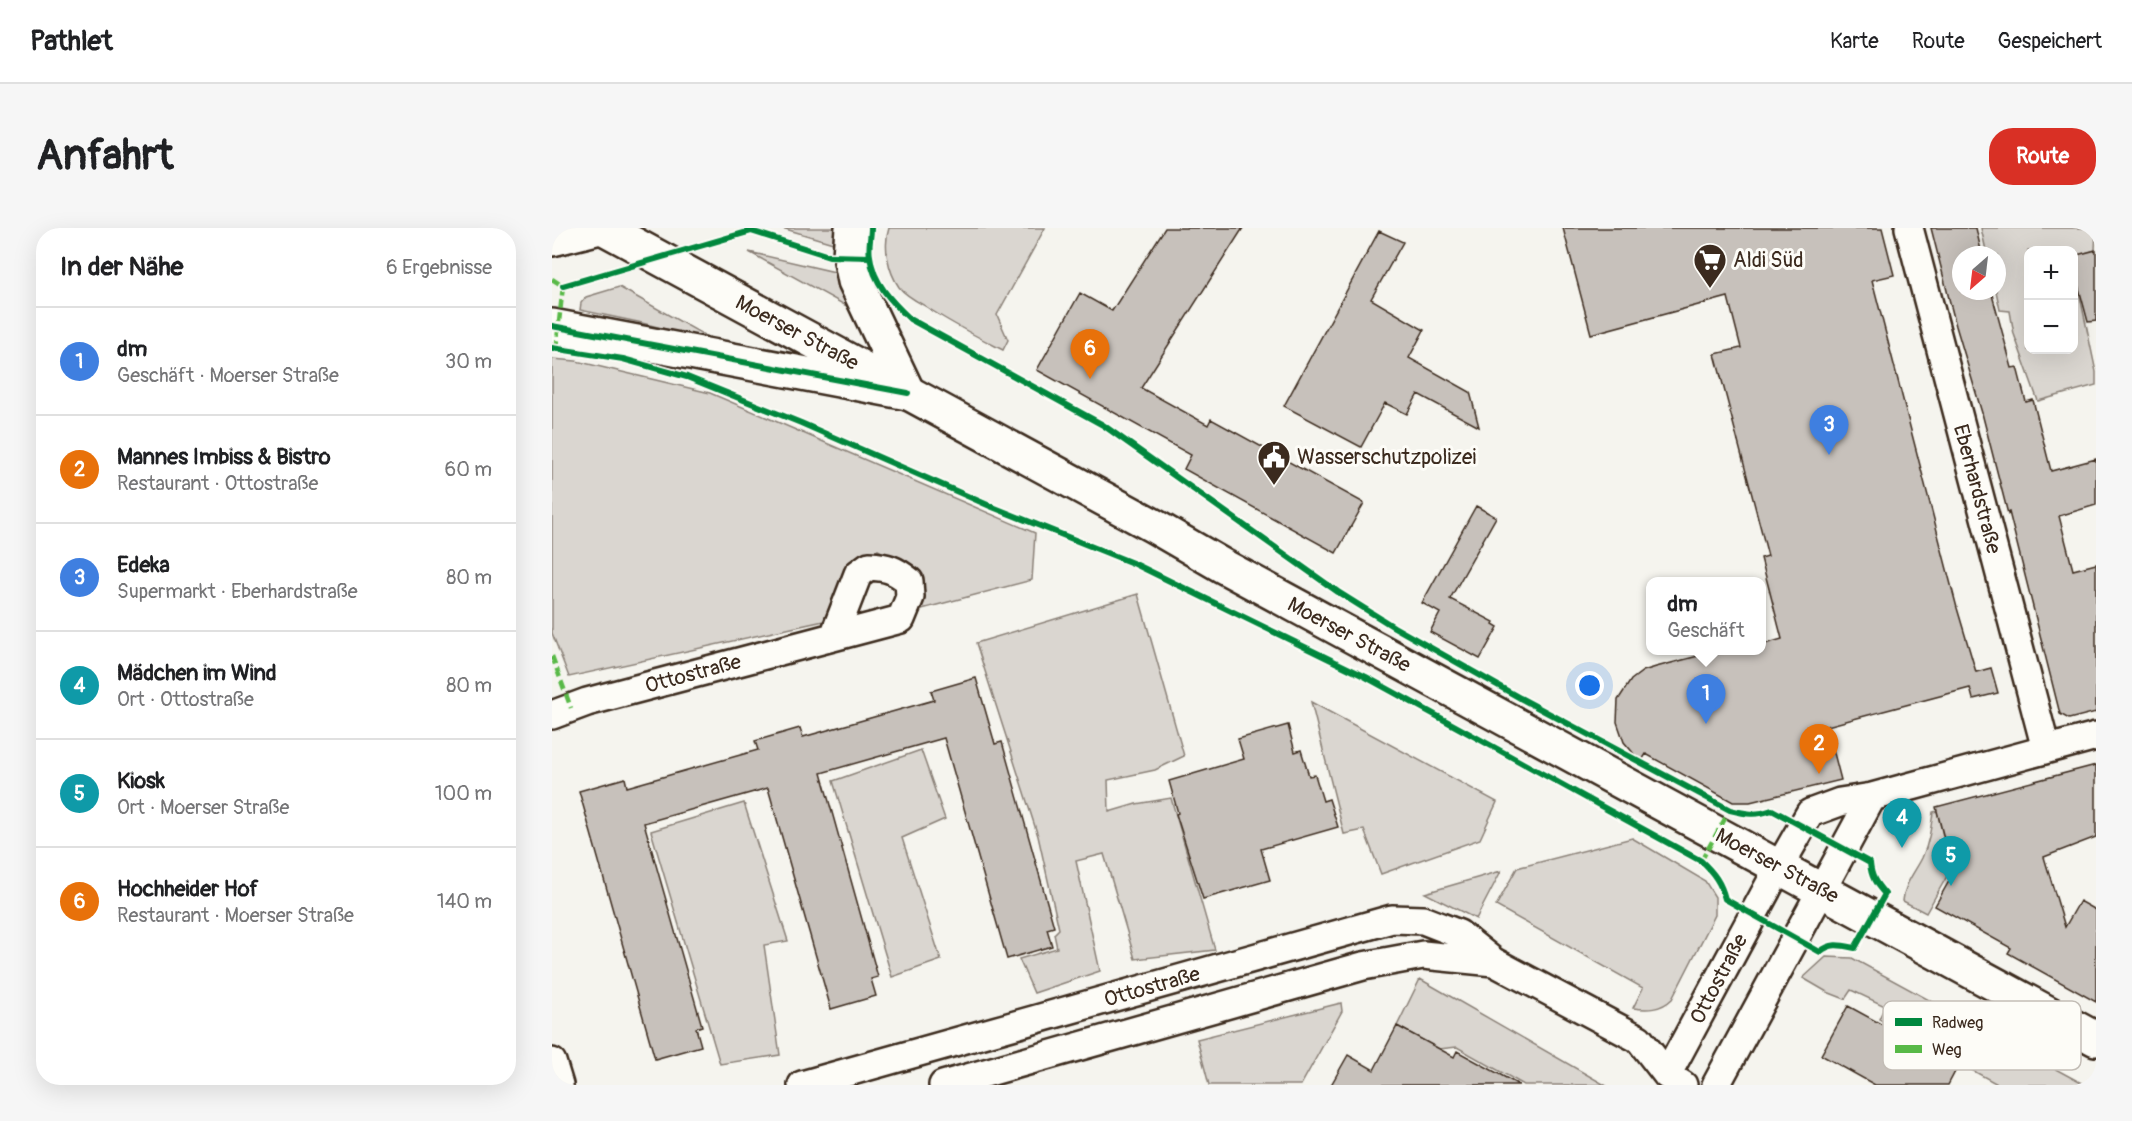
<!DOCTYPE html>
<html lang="de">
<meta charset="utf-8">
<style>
body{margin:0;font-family:Pangolin,sans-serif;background:#f6f6f6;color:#202124}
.controls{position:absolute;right:18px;top:18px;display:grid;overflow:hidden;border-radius:12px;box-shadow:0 6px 24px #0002}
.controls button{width:54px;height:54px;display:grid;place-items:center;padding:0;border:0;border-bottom:2px solid #e0e0e0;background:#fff;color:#202124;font:30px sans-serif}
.compass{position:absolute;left:1400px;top:18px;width:54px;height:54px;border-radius:50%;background:#fff;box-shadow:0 6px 24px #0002;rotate:208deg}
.you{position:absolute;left:1038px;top:458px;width:21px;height:21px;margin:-15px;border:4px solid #fff;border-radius:50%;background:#1a73e8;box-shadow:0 0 0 9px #1a73e833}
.badge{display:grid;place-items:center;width:39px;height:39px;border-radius:50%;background:#d93025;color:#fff;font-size:20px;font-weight:700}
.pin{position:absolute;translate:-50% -50px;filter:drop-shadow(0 2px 3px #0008)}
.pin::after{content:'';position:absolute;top:32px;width:21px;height:18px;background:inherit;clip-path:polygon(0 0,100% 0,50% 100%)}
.popup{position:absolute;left:1094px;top:349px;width:120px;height:78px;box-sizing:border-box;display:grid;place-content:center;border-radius:12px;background:#fff;filter:drop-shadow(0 2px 4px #0005);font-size:20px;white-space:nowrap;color:#757577}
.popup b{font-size:22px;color:#202124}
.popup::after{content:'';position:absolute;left:50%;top:100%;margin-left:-12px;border:12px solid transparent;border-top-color:#fff}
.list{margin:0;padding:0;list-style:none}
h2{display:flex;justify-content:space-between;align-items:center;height:78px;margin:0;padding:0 24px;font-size:26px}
h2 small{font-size:20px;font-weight:400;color:#757577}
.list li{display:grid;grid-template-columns:39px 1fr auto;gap:18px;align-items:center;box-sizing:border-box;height:108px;padding:0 24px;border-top:2px solid #e0e0e0}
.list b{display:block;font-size:22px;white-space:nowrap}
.list p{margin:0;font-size:20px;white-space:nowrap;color:#757577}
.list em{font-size:20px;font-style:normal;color:#757577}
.map{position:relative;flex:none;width:1544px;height:857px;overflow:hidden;border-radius:24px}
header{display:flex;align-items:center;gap:36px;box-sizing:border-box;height:84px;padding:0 30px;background:#fff;border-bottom:2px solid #e0e0e0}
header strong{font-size:28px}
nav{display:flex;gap:33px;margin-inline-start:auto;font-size:21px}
.intro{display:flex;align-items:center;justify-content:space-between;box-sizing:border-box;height:144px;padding:0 36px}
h1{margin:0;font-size:42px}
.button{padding:15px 27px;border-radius:24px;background:#d93025;color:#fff;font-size:21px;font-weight:700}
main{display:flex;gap:36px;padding:0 36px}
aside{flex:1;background:#fff;border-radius:24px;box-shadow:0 6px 24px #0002}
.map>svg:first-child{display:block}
.green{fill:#dad6d0;stroke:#8a8077;stroke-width:1.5}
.building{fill:#c7c1bb;stroke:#3b2a1e;stroke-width:1.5}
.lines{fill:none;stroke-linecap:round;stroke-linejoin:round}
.minor-casing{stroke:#3b2a1e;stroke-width:32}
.secondary-casing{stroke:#3b2a1e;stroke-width:38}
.primary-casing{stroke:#3b2a1e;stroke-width:38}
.minor{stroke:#fdfcf7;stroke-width:27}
.secondary{stroke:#fdfcf7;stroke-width:33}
.primary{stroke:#fdfcf7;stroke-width:33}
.quiet{stroke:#58b947;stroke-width:4.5;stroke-dasharray:9 4.5;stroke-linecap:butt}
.cycleway-casing{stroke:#fdfcf7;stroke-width:10}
.cycleway{stroke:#00873e;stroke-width:6}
.labels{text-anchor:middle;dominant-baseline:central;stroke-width:6;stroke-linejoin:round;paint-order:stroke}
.poi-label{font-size:21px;fill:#3b2a1e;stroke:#fdfcf7;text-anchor:start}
.street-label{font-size:21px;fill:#3b2a1e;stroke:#fdfcf7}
.key{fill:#fdfcf7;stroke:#c3bdb6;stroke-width:1.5}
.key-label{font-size:16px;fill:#3b2a1e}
</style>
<header>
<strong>Pathlet</strong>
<nav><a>Karte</a><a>Route</a><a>Gespeichert</a></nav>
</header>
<div class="intro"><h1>Anfahrt</h1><a class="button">Route</a></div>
<main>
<aside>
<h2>In der Nähe<small>6 Ergebnisse</small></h2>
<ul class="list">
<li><span class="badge" style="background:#3f7fe0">1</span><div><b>dm</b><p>Geschäft · Moerser Straße</p></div><em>30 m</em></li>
<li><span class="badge" style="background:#e8710a">2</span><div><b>Mannes Imbiss &amp; Bistro</b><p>Restaurant · Ottostraße</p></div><em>60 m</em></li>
<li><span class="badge" style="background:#3f7fe0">3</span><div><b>Edeka</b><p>Supermarkt · Eberhardstraße</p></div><em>80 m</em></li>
<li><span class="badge" style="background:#0f9aa8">4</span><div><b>Mädchen im Wind</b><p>Ort · Ottostraße</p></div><em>80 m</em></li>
<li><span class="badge" style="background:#0f9aa8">5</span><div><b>Kiosk</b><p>Ort · Moerser Straße</p></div><em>100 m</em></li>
<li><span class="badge" style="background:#e8710a">6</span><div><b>Hochheider Hof</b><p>Restaurant · Moerser Straße</p></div><em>140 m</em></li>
</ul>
</aside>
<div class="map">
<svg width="1544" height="857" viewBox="0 0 1544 857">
<rect width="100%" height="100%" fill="#f5f4ee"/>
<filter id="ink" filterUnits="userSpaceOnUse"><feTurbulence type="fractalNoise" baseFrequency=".0167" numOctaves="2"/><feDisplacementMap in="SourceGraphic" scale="12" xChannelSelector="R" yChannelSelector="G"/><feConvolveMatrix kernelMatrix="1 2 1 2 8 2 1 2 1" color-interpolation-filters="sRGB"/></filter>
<g filter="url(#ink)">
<path class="green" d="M 230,0 L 282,0 L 281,15 Z
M 337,0 L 493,0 L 445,87 L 456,112 L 451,122 C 424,108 398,95 373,78 C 364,73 353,67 347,59 C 336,43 331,18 337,0 Z
M 1429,0 L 1544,0 L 1543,22 L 1522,28 L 1522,22 L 1476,22 L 1476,122 L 1522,122 L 1522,40 L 1544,144 L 1544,157 L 1486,173 L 1462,106 L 1458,83 L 1448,82 L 1444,63 L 1445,27 L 1435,27 Z
M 197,24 L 287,45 L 298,80 Z
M 67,59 L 154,108 L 153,111 L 86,94 L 28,82 L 29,75 L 34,69 Z
M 0,131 L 24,133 L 158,165 L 483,305 L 480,352 L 366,382 L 366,344 L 326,322 L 299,340 L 276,392 L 17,449 L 0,405 Z
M 586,366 L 632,528 L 603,542 L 556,552 L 557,584 L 584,576 L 619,570 L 663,722 L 583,731 L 552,626 L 524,633 L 548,743 L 482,765 L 467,731 L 505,720 L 502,706 L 507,701 L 486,608 L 424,415 Z
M 759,474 L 945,574 L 928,611 L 829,646 L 812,602 L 792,606 Z
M 369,522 L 393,591 L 350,610 L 389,732 L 340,749 L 281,553 Z
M 192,575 L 236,713 L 212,717 L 228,827 L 168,836 L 99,603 Z
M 1385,583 L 1399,641 L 1374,685 L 1351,673 C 1352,656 1363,644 1370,630 C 1377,615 1379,600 1381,584 Z
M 1080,610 L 1153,653 L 1163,669 L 1163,687 L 1120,771 C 1109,782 1095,782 1081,780 L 1091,760 L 944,678 L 965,640 Z
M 949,643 L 924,691 L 873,665 Z
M 1274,729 L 1300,730 L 1533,857 L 1447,857 L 1327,791 L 1333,778 L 1299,762 L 1293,771 L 1275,764 L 1251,750 Z
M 868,751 L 1053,857 L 972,857 L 905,819 L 887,821 L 845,798 Z
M 789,775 L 790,783 L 749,857 L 657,857 L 645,811 Z"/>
<path class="building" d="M 613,0 L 691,0 L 589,160 L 656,197 L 659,191 L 812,275 L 784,325 L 632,241 L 639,227 L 485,142 L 528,65 L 560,83 Z
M 1011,0 L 1330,0 L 1342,47 L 1320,52 L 1405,380 L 1424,444 L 1439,440 L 1446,465 L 1421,471 L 1418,460 L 1275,498 L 1289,552 L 1198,574 L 1181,574 L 1094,526 L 1089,534 L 1072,514 L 1065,494 L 1066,472 L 1079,452 L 1091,443 L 1104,439 L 1165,423 L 1209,423 L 1209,417 L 1230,411 L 1209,330 L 1216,328 L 1163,126 L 1189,120 L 1176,69 L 1039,106 Z
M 1379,0 L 1424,0 L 1430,27 L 1409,27 L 1409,63 L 1439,63 L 1460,140 L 1465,139 L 1474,174 L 1481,172 L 1499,243 L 1544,231 L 1544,277 L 1507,288 L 1521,342 L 1544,336 L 1544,484 L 1517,491 L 1508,486 L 1457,284 L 1456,286 L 1430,185 L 1404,98 Z
M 827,3 L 851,14 L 819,71 L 872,102 L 857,130 L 918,164 L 927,199 L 866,166 L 855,186 L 833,175 L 809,219 L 732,178 Z
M 1544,22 L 1544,93 L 1536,94 L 1521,38 L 1521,28 Z
M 924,278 L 944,289 L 898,371 L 942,394 L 941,396 L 946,399 L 928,431 L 878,404 L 888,385 L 870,375 Z
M 424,450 L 443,516 L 450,514 L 502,699 L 495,701 L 500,718 L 455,731 L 392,510 L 269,545 L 326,749 L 319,751 L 324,768 L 279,781 L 216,560 L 92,595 L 150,798 L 144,800 L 149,818 L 103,831 L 27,563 L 73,550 L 75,559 L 206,522 L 203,513 L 248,500 L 251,509 L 382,472 L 379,463 Z
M 736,497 L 743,524 L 749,522 L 757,548 L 763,547 L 771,573 L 777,571 L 786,599 L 709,621 L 718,652 L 651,671 L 624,586 L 626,585 L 617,553 L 692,531 L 686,511 Z
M 1544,537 L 1544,609 L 1492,629 L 1513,699 L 1528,673 L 1544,682 L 1544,774 L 1456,725 L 1459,720 L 1383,678 L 1401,646 L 1384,579 Z
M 1296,778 L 1406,838 L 1396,857 L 1323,857 L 1269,827 Z
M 845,798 L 902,829 L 905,823 L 967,857 L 779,857 L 796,827 L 822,842 Z"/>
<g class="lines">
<defs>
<path id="minor" d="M 1357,0 L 1494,521
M 0,487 L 35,474 L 349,391 L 358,369 L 357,353 C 342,341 335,339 317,338 L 306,346 L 282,408
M 0,834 L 7,857
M 1115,847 L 1227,639 L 1258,585 L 1288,574 L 1320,569 L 1544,508
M 250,857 L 840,691 L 871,692 L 907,706 L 942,734 L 1087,811 L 1115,847 L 1131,857
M 391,857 L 811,738 L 871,727 L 942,734
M 1164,857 L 1320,569"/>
<path id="secondary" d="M 52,0 L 602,298 L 671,338 L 1544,811"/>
<path id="primary" d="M 300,0 L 298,28 L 303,53 L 356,165
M 0,11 L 44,0
M 0,98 L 356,165"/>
</defs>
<use href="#minor" class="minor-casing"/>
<use href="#secondary" class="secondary-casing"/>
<use href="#primary" class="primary-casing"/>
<use href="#minor" class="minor"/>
<use href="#secondary" class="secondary"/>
<use href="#primary" class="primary"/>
<path class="quiet" d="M 0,51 L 11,58 L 4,121
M 0,428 L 19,480
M 1149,633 L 1178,582"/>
<defs>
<path id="cycleway" d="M 11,58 L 199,3 L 277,28 L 318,29
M 0,98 L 356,165
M 0,120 L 71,131 L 135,149 L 249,195 L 438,278 L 583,336 L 814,449 L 1149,633 C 1162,645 1169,655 1173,671 L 1268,724 C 1279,714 1289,717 1303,720 L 1333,666 C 1324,656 1319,649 1318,635 L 1220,582 C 1204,588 1194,586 1178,582 L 968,470 L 842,399 L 786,364 L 551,197 L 358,91 C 340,74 321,55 318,28 C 316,20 319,9 319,0"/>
</defs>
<use href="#cycleway" class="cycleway-casing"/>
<use href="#cycleway" class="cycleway"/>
</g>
</g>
<defs>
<symbol id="supermarket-pin" viewBox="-11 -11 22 30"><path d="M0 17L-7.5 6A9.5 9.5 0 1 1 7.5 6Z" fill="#3b2a1e" stroke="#fdfcf7"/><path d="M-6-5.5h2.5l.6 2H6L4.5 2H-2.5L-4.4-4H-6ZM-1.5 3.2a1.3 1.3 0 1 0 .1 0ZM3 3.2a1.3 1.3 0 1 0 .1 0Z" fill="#fff"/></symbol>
<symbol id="civic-pin" viewBox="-11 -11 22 30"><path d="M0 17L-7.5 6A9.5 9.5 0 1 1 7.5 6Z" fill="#3b2a1e" stroke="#fdfcf7"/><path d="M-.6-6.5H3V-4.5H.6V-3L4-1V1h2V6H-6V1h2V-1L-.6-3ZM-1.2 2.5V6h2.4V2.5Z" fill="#fff"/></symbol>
</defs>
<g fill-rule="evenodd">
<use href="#supermarket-pin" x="1139" y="13" width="38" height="52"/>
<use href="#civic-pin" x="703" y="210" width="38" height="52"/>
</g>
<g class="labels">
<g class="poi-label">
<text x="1181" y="32">Aldi Süd</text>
<text x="745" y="229">Wasserschutzpolizei</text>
</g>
<g class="street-label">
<text transform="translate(245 105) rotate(28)">Moerser Straße</text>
<text transform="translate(1425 261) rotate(75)">Eberhardstraße</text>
<text transform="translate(797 407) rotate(28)">Moerser Straße</text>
<text transform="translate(141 446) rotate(-15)">Ottostraße</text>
<text transform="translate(1225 638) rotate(28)">Moerser Straße</text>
<text transform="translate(1167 751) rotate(-62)">Ottostraße</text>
<text transform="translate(600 759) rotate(-16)">Ottostraße</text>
</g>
</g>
<rect x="1331" y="773" width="198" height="69" rx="9" class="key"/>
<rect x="1343" y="790" width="27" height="8" fill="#00873e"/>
<rect x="1343" y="817" width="27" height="8" fill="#58b947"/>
<g class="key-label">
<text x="1380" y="800">Radweg</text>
<text x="1380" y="827">Weg</text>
</g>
</svg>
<div class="controls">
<button>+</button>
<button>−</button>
</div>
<svg class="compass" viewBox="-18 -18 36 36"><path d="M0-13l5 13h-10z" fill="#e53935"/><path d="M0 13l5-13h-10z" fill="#757577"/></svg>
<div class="you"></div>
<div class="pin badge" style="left:1154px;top:496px;background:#3f7fe0">1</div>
<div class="popup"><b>dm</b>Geschäft</div>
<div class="pin badge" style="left:1267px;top:546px;background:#e8710a">2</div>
<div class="pin badge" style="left:1277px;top:227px;background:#3f7fe0">3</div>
<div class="pin badge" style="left:1350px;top:620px;background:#0f9aa8">4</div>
<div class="pin badge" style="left:1399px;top:658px;background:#0f9aa8">5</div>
<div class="pin badge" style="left:538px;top:151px;background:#e8710a">6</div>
</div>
</main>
